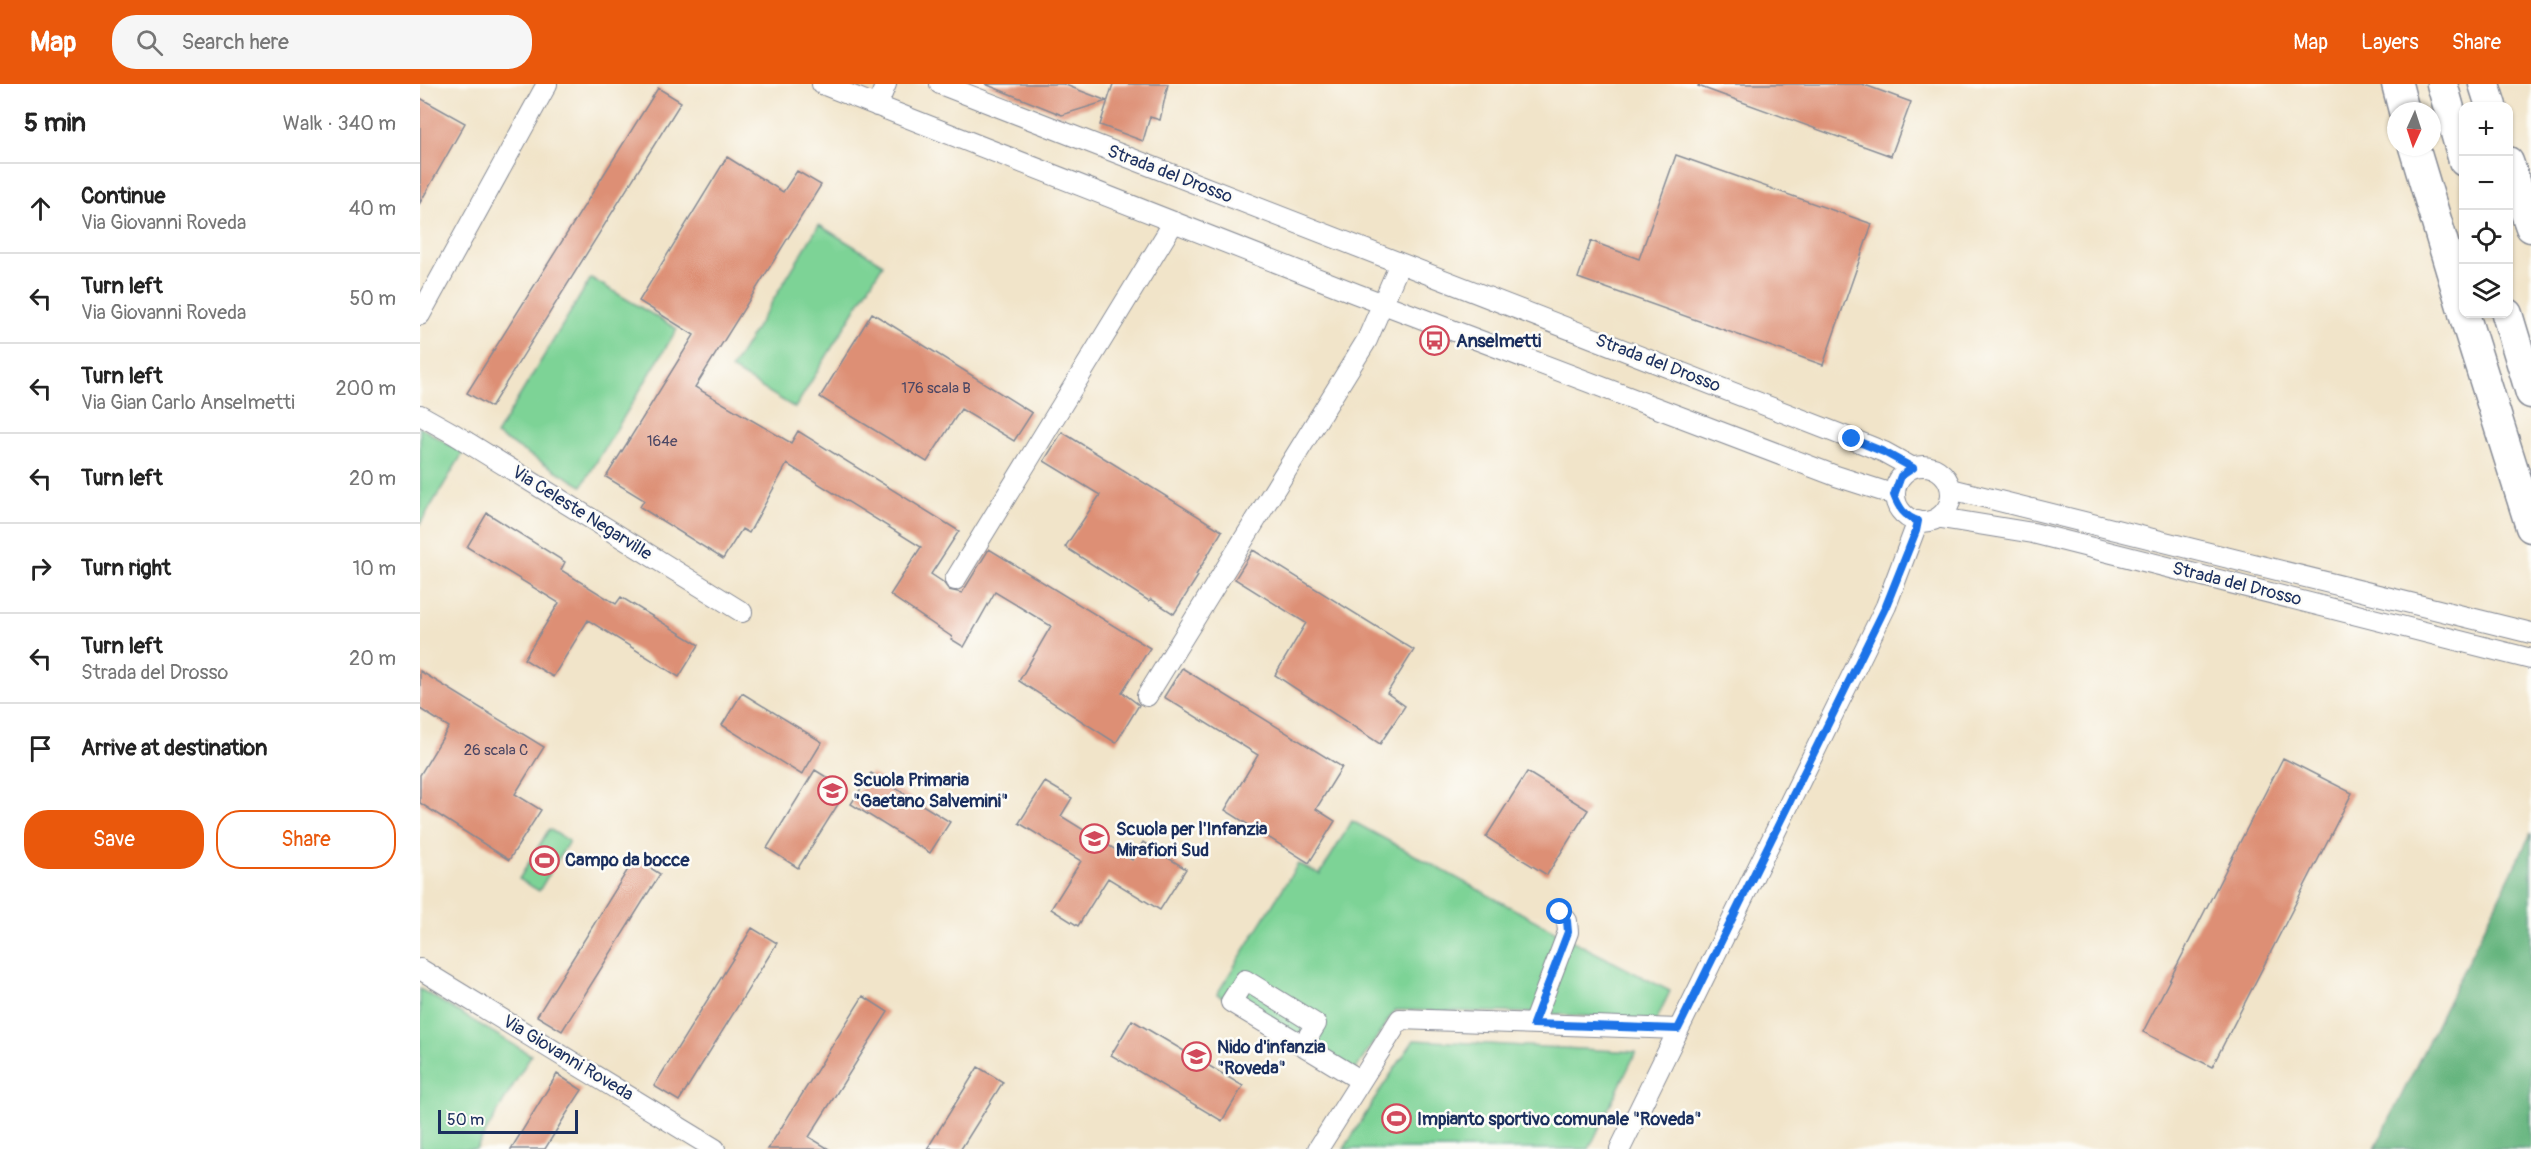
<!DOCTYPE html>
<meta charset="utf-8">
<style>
body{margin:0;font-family:Pangolin,sans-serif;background:#f6f6f6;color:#222}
.controls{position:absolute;right:18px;top:18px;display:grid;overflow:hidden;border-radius:12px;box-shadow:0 2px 4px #0004}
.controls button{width:54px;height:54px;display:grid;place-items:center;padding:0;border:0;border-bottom:2px solid #e0e0e0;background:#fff;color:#222;font:30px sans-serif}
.compass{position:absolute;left:1967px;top:18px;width:54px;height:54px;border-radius:50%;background:#fff;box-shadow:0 2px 4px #0004;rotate:183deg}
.scale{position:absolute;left:18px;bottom:15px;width:140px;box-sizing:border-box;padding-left:6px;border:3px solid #1b2f5e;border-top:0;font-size:16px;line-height:21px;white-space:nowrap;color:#1b2f5e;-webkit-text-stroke:4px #fdfcf7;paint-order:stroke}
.stop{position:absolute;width:18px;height:18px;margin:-14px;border:4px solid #1a73e8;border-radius:50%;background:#fff}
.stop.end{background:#1a73e8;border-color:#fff;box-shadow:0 2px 6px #0008}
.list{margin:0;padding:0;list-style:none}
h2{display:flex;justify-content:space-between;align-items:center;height:78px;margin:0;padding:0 24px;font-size:26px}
h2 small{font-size:20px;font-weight:400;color:#767676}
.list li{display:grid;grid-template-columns:39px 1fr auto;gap:18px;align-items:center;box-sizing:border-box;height:90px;padding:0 24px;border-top:2px solid #e0e0e0}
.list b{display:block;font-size:22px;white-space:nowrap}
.list p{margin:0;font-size:20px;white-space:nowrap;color:#767676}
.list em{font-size:20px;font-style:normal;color:#767676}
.actions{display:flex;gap:12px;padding:18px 24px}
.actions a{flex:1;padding:14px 0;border:2px solid #ea580c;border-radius:24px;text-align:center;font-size:21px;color:#ea580c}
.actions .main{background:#ea580c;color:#fff}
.icon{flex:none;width:33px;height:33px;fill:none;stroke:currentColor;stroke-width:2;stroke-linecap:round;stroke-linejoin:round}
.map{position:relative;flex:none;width:2111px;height:1065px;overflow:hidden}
header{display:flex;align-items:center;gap:36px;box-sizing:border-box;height:84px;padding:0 30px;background:#ea580c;color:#fff}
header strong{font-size:28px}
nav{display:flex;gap:33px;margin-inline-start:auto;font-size:21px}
.search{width:420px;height:54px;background:#f6f6f6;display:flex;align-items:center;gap:15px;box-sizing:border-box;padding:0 21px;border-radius:24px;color:#767676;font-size:22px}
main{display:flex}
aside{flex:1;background:#fff}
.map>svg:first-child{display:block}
.green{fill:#7dd396;stroke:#4c817a;stroke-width:1.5}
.forest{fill:#66b57f;stroke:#40726e;stroke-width:1.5}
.building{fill:#dd8f75}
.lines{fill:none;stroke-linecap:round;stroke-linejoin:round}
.minor-casing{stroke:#868a94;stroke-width:22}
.highway-casing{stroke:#868a94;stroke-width:33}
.minor{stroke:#fff;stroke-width:20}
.highway{stroke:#fff;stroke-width:30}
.route{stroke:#1a73e8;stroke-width:8}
.labels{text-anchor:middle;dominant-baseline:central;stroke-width:5;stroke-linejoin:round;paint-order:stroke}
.number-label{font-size:15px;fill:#4c4764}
.street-label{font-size:18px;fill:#1b2f5e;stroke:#fdfcf7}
.poi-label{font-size:18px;font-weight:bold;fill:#1b2f5e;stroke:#fdfcf7;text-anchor:start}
</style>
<header>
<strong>Map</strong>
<div class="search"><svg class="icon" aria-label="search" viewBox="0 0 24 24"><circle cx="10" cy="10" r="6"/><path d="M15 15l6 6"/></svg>Search here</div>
<nav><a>Map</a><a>Layers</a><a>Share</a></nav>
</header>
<main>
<aside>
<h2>5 min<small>Walk · 340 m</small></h2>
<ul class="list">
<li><svg class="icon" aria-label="ahead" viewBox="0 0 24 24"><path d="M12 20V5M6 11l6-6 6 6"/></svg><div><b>Continue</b><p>Via Giovanni Roveda</p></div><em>40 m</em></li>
<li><svg class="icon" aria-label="left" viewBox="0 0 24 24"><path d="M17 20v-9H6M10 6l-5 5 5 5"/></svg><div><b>Turn left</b><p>Via Giovanni Roveda</p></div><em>50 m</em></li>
<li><svg class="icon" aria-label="left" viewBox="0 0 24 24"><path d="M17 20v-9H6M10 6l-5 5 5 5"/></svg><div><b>Turn left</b><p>Via Gian Carlo Anselmetti</p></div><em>200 m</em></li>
<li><svg class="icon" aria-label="left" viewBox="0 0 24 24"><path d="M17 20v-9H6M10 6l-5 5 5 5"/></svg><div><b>Turn left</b></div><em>20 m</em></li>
<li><svg class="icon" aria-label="right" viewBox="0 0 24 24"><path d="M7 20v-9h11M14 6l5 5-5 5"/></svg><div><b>Turn right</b></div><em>10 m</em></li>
<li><svg class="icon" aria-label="left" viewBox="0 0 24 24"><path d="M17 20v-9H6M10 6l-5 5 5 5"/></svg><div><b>Turn left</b><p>Strada del Drosso</p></div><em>20 m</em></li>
<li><svg class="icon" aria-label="arrive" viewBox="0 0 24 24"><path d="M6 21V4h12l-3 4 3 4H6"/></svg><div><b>Arrive at destination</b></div></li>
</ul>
<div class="actions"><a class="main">Save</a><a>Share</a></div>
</aside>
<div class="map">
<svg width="2111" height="1065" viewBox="0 0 2111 1065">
<rect width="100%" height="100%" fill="#fdfcf7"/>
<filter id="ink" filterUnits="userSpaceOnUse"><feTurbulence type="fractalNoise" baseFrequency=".0167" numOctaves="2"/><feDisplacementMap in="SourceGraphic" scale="12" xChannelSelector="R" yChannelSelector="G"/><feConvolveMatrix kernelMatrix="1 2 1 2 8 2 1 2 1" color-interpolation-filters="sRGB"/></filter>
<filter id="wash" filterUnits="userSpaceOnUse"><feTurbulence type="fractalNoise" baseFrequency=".008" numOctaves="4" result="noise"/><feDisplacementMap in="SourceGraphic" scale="24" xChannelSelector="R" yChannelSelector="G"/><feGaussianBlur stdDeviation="1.35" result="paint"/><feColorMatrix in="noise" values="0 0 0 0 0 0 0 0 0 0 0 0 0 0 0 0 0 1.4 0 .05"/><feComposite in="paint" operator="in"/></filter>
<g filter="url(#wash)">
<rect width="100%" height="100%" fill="#f1e4c9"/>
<path class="green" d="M 399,141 L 463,180 L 375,324 L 311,285 Z
M 171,194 L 257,245 L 162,402 L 76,351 Z
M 0,343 L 43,369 L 0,440 Z
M 932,737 L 1147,854 L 1250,907 L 1236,937 L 1117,929 L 975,926 L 932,991 L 797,910 L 878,780 L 900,790 Z
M 129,745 L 149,757 L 119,807 L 99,795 Z
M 0,905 L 111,971 L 56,1065 L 0,1065 Z
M 994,956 L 1216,968 L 1169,1065 L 924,1065 L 961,1005 Z"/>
<path class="forest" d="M 2111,749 L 2111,1065 L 1955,1065 Z"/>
<g id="blocks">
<path class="building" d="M 565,0 L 643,0 L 687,17 L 642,31 Z
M 693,0 L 748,0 L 740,36 L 730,33 L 723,57 L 680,41 Z
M 1279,0 L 1442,0 L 1491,18 L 1471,72 L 1278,2 Z
M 238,4 L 261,18 L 71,323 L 47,309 Z
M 0,14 L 45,39 L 0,119 Z
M 1256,71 L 1452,140 L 1403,281 L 1158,194 L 1171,157 L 1219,175 Z
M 307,73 L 363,108 L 377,87 L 401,101 L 275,303 L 371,359 L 378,347 L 539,447 L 511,490 L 523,498 L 529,506 L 542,509 L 569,465 L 730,564 L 702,608 L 719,621 L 696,659 L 599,597 L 631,542 L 575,508 L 544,563 L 531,555 L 532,553 L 470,511 L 501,463 L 367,380 L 329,449 L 322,445 L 303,475 L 220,423 L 224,416 L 186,393 L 274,251 L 219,217 Z
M 452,229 L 612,329 L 594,357 L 541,325 L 507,378 L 400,313 Z
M 642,348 L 802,447 L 776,491 L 778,492 L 754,530 L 731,515 L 729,517 L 645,463 L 680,411 L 624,377 Z
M 67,429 L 145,478 L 141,486 L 196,520 L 201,513 L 279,561 L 259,593 L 168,536 L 133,593 L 104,575 L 139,519 L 47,463 Z
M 833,466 L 994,566 L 967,609 L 985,622 L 960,660 L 855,591 L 886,539 L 815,495 Z
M 762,584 L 922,683 L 896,725 L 915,737 L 889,779 L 805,726 L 838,671 L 744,613 Z
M 0,587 L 124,663 L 95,710 L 121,726 L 89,776 L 0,719 L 0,691 L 29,643 L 0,625 Z
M 322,609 L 402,658 L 382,691 L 302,641 Z
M 1863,674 L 1932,709 L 1792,983 L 1723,948 Z
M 395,686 L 427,706 L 378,784 L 347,764 Z
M 1107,688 L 1168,726 L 1127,791 L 1066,753 Z
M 451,689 L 530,738 L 510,769 L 431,720 Z
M 625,698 L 652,714 L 641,732 L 712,776 L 723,758 L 766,785 L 740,826 L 688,794 L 658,842 L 631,825 L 661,777 L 599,739 Z
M 215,774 L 240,790 L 142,947 L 117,932 Z
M 332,844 L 357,859 L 259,1017 L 234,1002 Z
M 443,912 L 468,928 L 389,1053 L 409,1065 L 348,1065 Z
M 712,936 L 823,1002 L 802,1037 L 691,971 Z
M 558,983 L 583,998 L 541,1065 L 507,1065 Z
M 137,990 L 162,1006 L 147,1029 L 125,1065 L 91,1065 Z"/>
</g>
</g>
<g filter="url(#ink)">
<use href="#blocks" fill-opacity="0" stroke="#868a94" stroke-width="1.5"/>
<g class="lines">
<defs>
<path id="minor" d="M 402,0 L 937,210 L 1416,392 L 1475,411
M 520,0 L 1432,355 L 1464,368 L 1493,384
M 457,22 L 466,0
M 0,231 L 127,0
M 0,331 L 34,350 L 322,528
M1475 410a28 28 0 1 1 56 0a28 28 0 1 1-56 0Z
M 1531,405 L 2111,549
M 1521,434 L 1613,449 L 2111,575
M 535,496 L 754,138
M 727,612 L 947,256 L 980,179
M 0,885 L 295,1065
M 1113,940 L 1148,848 L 1147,837 L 1140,828
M 883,961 L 896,940 L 825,896 L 811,918 L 940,996
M 898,1065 L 980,935 L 1258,945
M 1200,1065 L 1466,522 L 1498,437"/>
<path id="highway" d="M 1977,0 L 1984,27
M 2022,0 L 2044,77
M 2064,0 L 2071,22
M 1994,63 L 2044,229
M 2088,78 L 2111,143
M 2044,230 L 2111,443
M 2087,230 L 2111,309"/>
</defs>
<use href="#minor" class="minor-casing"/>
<use href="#highway" class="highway-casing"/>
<use href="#minor" class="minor"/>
<use href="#highway" class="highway"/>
</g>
</g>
<g class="lines" filter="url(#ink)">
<path class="route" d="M 1140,828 L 1147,837 L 1148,848 L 1113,940 L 1258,945 L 1466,522 L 1496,447 L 1498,437 C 1484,432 1479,424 1474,411 L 1481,392 L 1493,384 L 1464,368 L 1432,355"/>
</g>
<defs>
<symbol id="bus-ring" viewBox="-11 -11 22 22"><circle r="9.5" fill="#fdfcf7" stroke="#d1495b" stroke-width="1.5"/><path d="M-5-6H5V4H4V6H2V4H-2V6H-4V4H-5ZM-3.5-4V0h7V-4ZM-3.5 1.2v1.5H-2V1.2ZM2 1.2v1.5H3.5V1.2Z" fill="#d1495b"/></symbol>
<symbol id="school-ring" viewBox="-11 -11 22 22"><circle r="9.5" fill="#fdfcf7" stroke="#d1495b" stroke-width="1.5"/><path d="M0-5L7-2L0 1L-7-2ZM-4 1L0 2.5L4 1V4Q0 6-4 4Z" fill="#d1495b"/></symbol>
<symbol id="stadium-ring" viewBox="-11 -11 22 22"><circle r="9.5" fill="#fdfcf7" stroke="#d1495b" stroke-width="1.5"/><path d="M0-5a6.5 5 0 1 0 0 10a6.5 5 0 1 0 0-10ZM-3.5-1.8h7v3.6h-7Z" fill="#d1495b"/></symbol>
</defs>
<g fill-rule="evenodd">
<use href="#bus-ring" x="998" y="240" width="33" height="33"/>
<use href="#school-ring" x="396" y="690" width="33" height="33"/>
<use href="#school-ring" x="658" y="738" width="33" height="33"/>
<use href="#stadium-ring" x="108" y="760" width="33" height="33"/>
<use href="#school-ring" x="760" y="956" width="33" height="33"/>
<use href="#stadium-ring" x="960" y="1018" width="33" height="33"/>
</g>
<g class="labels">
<g class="number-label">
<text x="516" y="304">176 scala B</text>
<text x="242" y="357">164e</text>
<text x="76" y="666">26 scala C</text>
</g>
<g class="street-label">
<text transform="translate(750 90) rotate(21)">Strada del Drosso</text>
<text transform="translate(1238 279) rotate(21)">Strada del Drosso</text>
<text transform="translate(162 429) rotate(32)">Via Celeste Negarville</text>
<text transform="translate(1817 500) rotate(14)">Strada del Drosso</text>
<text transform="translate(148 974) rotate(31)">Via Giovanni Roveda</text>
</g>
<g class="poi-label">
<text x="1036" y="257">Anselmetti</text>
<text x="433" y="696">Scuola Primaria<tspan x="433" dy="21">"Gaetano Salvemini"</tspan></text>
<text x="696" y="745">Scuola per l'Infanzia<tspan x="696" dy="21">Mirafiori Sud</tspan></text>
<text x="145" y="776">Campo da bocce</text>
<text x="797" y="963">Nido d'infanzia<tspan x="797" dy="21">"Roveda"</tspan></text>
<text x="997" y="1035">Impianto sportivo comunale "Roveda"</text>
</g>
</g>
</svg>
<div class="controls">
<button>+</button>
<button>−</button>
<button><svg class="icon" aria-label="locate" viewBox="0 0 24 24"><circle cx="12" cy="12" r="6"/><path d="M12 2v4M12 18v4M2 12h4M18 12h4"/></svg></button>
<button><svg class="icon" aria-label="layers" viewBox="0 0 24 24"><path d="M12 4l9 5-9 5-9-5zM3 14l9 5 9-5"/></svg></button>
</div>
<svg class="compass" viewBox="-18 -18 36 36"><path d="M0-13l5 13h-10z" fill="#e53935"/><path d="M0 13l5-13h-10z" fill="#767676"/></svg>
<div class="scale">50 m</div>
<div class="stop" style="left:1140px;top:828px"></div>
<div class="stop end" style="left:1432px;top:355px"></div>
</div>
</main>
